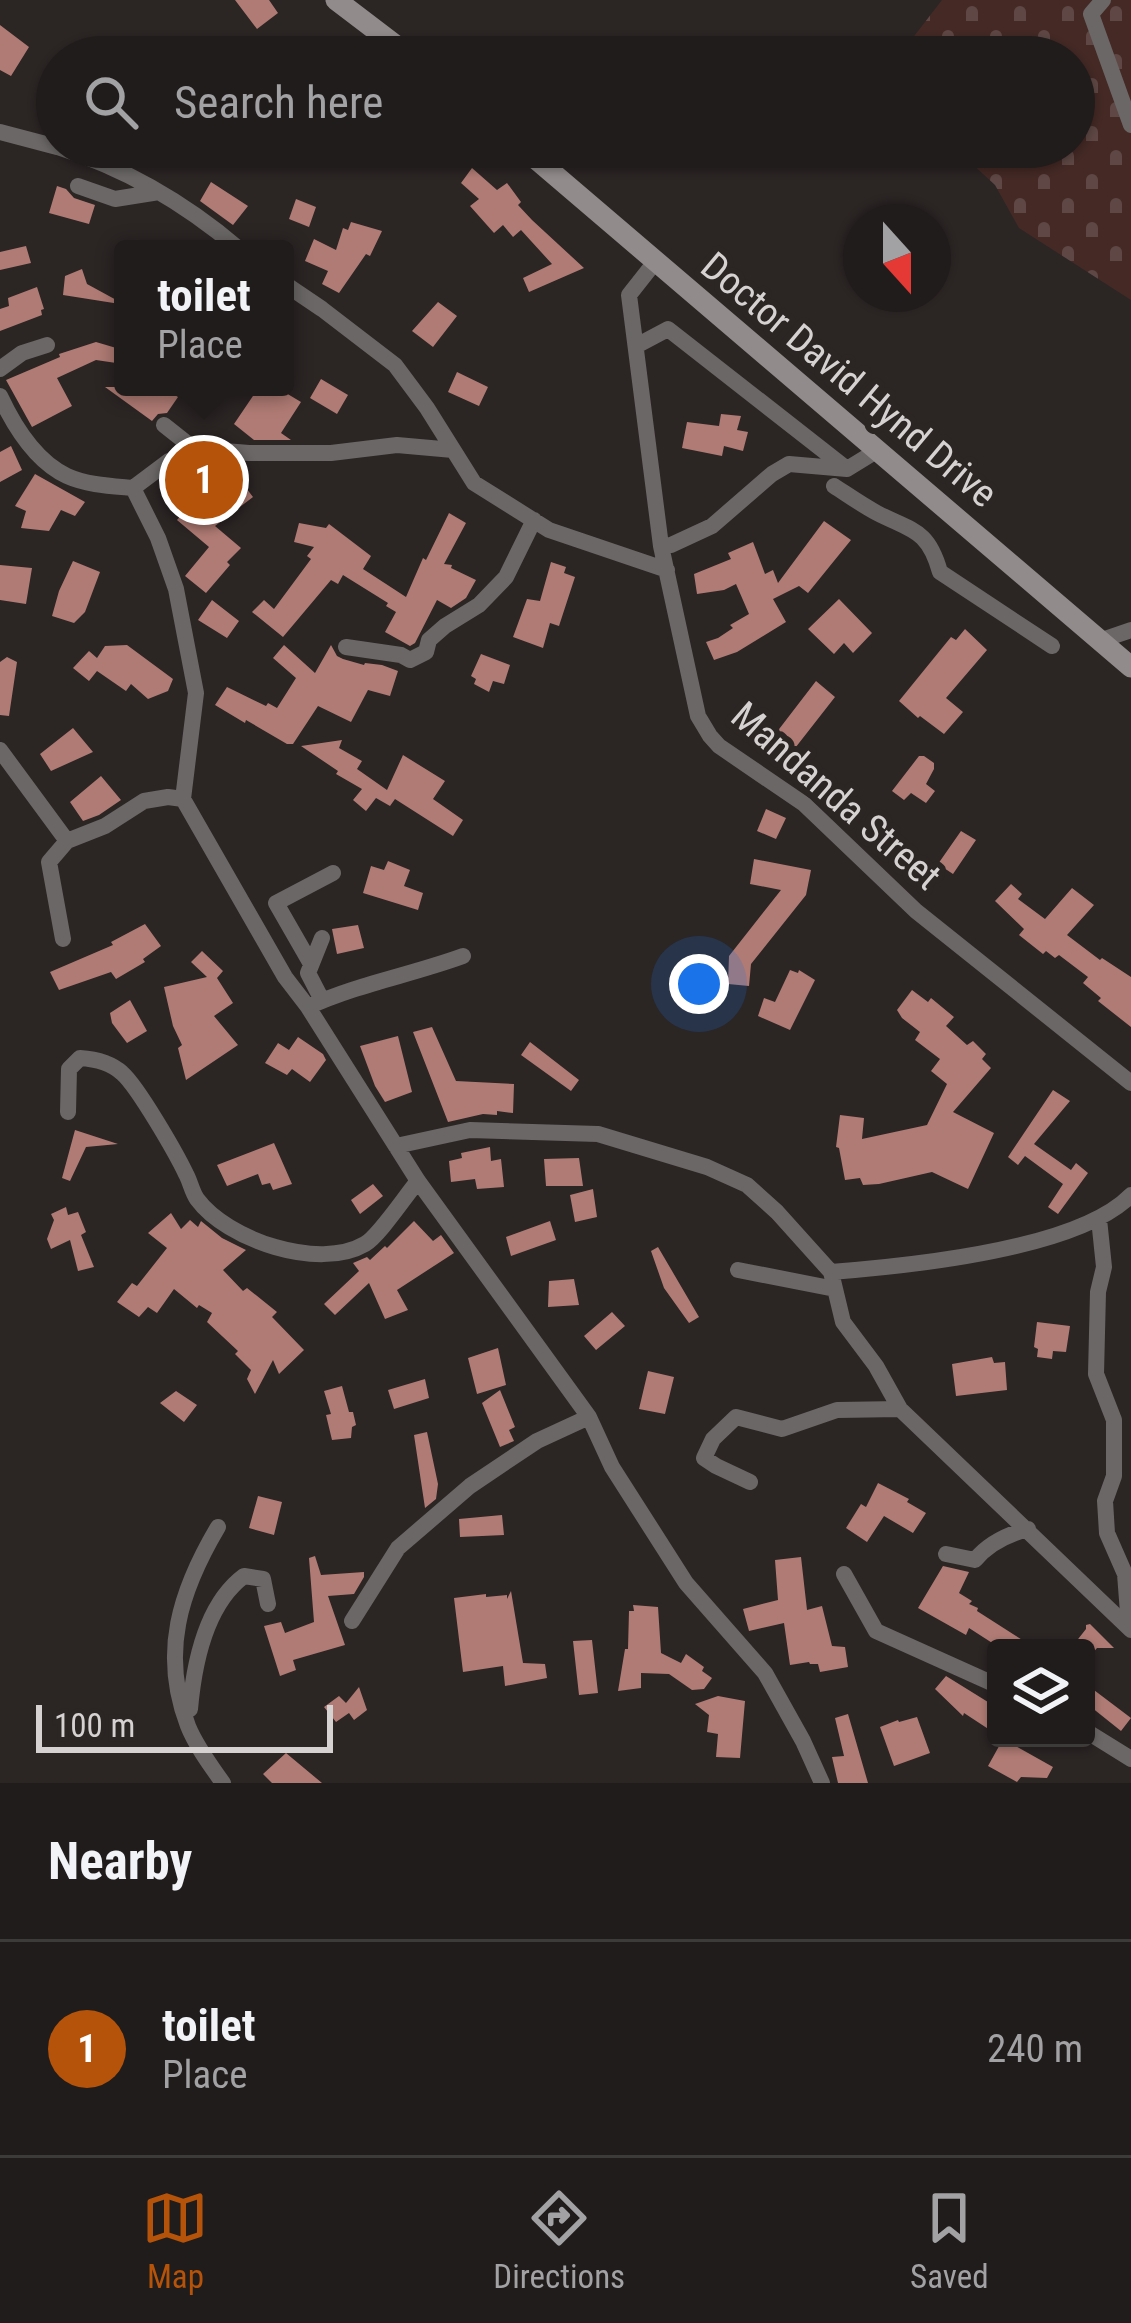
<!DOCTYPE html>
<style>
body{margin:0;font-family:"Roboto Condensed",sans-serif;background:#282524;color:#f1f3f6}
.controls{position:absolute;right:36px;bottom:36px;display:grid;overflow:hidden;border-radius:12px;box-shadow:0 3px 9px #0004}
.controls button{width:108px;height:108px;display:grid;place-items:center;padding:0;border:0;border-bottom:3px solid #3d3a3a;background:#201c1b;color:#f1f3f6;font:60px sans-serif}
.compass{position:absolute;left:843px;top:204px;width:108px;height:108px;border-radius:50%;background:#201c1b;box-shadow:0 3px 9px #0004;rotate:159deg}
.scale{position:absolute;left:36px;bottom:30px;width:297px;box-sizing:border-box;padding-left:12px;border:6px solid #d6d2d2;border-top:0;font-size:33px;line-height:42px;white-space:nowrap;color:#d6d2d2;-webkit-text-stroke:9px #2b2524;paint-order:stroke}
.you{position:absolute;left:699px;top:984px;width:42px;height:42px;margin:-30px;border:9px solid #fff;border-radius:50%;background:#1a73e8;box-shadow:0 0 0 18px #1a73e833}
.badge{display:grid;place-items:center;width:78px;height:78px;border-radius:50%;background:#b45309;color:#fff;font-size:39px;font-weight:700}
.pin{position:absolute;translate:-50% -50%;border:6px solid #fff;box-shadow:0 3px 12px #0006}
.popup{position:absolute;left:114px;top:240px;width:180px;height:156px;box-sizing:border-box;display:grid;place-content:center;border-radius:12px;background:#201c1b;filter:drop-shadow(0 3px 9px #0005);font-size:39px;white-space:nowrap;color:#a2a1a3}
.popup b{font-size:45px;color:#f1f3f6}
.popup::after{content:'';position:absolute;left:50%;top:100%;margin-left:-24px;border:24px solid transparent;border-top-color:#201c1b}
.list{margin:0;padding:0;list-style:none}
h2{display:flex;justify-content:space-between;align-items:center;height:156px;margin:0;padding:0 48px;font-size:51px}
h2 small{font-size:39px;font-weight:400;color:#a2a1a3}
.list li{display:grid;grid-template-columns:78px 1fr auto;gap:36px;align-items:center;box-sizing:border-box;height:216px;padding:0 48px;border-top:3px solid #3d3a3a}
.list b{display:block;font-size:45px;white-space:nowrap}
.list p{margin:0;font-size:39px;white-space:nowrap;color:#a2a1a3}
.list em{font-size:39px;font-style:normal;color:#a2a1a3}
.icon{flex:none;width:66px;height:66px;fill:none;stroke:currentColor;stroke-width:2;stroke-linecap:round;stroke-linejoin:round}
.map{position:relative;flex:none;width:1131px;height:1783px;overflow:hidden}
.search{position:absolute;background:#201c1b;box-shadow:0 3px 9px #0004;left:36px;right:36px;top:36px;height:132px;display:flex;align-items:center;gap:30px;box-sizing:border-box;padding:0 42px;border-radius:66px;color:#a2a1a3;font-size:45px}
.sheet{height:372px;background:#201c1b}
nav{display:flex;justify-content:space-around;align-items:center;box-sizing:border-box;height:168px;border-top:3px solid #3d3a3a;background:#201c1b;font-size:33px;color:#a2a1a3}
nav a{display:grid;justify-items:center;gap:6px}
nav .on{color:#b45309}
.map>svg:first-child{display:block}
.cemetery{fill:url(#cemetery-stones)}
.building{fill:#b07b74}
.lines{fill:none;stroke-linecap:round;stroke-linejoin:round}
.minor{stroke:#6b6767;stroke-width:16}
.secondary{stroke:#918b8b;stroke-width:21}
.labels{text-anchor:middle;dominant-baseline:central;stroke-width:12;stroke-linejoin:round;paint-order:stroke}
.street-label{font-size:39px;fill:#d6d2d2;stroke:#2b2524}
</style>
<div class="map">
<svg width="1131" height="1783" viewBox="0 0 1131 1783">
<defs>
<pattern id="cemetery-stones" width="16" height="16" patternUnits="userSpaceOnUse" patternTransform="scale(3)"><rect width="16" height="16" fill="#442925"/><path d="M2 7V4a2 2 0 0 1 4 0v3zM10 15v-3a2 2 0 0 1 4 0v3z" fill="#5e4744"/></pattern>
</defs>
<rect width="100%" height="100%" fill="#2b2524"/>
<path class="cemetery" d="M 942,0 L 1131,0 L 1131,300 L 1019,228 L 995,185 L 954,147 L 1074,147 L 1074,57 L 898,57 Z"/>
<path class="building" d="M 235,0 L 269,0 L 278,13 L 257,29 Z
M 0,25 L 29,47 L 11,76 L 0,70 Z
M 472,168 L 497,190 L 507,183 L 521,202 L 518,205 L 532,220 L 584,268 L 529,292 L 523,278 L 552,264 L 521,230 L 513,237 L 503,225 L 494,233 L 470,206 L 479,199 L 461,183 Z
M 211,182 L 248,206 L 233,225 L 200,201 Z
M 57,186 L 66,189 L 74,198 L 95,205 L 89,224 L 49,213 Z
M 296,199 L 316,207 L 309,227 L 289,219 Z
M 351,222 L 382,231 L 370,256 L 366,254 L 339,293 L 322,284 L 328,271 L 305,261 L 314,239 L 336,250 L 343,228 L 348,230 Z
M 26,246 L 31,263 L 0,270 L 0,252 Z
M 82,269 L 87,284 L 120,302 L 120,304 L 63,295 L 65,276 Z
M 37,287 L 44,309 L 41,310 L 42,315 L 0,331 L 0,309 L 9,306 L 8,298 Z
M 438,302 L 457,316 L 433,347 L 412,331 Z
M 96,342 L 123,350 L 123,364 L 96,360 L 57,378 L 72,406 L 32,427 L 6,380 L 60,357 L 59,354 Z
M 457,372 L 488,387 L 479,406 L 448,392 Z
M 321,379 L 348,395 L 337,414 L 310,398 Z
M 105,387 L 163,387 L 178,397 L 167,413 L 158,414 L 152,421 Z
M 259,387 L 276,387 L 301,402 L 281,433 L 291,440 L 254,440 L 234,424 Z
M 721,414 L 741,416 L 737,430 L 748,432 L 743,451 L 724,446 L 722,456 L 682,448 L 687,422 L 719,426 Z
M 11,446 L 22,470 L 0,482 L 0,452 Z
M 233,471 L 253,497 L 215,526 L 241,548 L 227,562 L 230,565 L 206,593 L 185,576 L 209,547 L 177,520 L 211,482 L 214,485 Z
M 35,474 L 85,502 L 75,516 L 61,510 L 49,531 L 21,528 L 26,511 L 15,506 Z
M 449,513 L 466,523 L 444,564 L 452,565 L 451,568 L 476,580 L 466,598 L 451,608 L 437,600 L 415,643 L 410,646 L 385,632 L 396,612 L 386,606 L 388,603 L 343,575 L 338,584 L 331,580 L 283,637 L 252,612 L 264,600 L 274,609 L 311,559 L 307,556 L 314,547 L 294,542 L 299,523 L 326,528 L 329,524 L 371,556 L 363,569 L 406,597 L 423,558 L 426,560 Z
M 824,521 L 851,540 L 808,593 L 799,586 L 773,599 L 786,622 L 737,652 L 714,660 L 706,642 L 718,638 L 733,628 L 730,625 L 749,614 L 736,584 L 724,590 L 697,594 L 694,574 L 731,559 L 728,553 L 753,542 L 765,574 L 773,570 L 778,583 Z
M 73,561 L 100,572 L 85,612 L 74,623 L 52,616 L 59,591 Z
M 551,562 L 566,567 L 564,573 L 575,577 L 559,626 L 550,623 L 543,648 L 513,637 L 527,599 L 540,601 Z
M 0,565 L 32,568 L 26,604 L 0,600 Z
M 839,599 L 872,633 L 853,653 L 844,643 L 834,654 L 808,629 Z
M 212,600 L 239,621 L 227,638 L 198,620 Z
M 965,629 L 987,650 L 946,698 L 963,712 L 944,734 L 920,716 L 918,718 L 899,701 L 951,637 L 956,640 Z
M 127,645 L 173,679 L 168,691 L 148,699 L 131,684 L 126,691 L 97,671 L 89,681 L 73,668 L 89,651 L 97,658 L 105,646 Z
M 284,645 L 315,673 L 331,645 L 337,656 L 343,659 L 364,665 L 365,663 L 382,665 L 398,671 L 390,696 L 368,690 L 351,722 L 318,706 L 293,744 L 287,744 L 246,720 L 245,723 L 215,705 L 227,687 L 266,706 L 268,703 L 277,708 L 296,678 L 273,658 Z
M 481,654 L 510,665 L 504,684 L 493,681 L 489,692 L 474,684 L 476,679 L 471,676 Z
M 7,657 L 17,662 L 9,716 L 0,715 L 0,662 Z
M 816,681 L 835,697 L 792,752 L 773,737 Z
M 73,728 L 93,752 L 51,771 L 40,754 Z
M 342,740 L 339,748 L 362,761 L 357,769 L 387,790 L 403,755 L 445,781 L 433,799 L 463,820 L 453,836 L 395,799 L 390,806 L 376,798 L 366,811 L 353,800 L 362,789 L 336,774 L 338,771 L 301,746 Z
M 919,756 L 924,756 L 934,763 L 934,769 L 926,784 L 935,791 L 926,803 L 911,793 L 904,800 L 892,791 Z
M 101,776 L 121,800 L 99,815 L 83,821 L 70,802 Z
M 766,809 L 786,818 L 776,839 L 757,831 Z
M 961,831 L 976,840 L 953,874 L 938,864 Z
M 754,859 L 811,870 L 806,895 L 751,964 L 749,986 L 728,984 L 729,956 L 781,890 L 750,884 Z
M 388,861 L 410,870 L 404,886 L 423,893 L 418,910 L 363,893 L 371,866 L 384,870 Z
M 1011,884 L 1022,894 L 1018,899 L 1045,919 L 1072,888 L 1094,905 L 1067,935 L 1100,960 L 1102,958 L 1131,977 L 1131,1027 L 1098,1001 L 1101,998 L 1083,983 L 1088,977 L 1059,955 L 1055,958 L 1046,951 L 1043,954 L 1019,935 L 1024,929 L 995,901 Z
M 145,924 L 161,946 L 143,959 L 145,962 L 116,979 L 111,972 L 59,990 L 50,972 L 113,945 L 111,942 Z
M 358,925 L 364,948 L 337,954 L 332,929 Z
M 202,951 L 223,971 L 217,978 L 233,1003 L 214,1016 L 238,1045 L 186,1080 L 178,1048 L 182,1045 L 173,1026 L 164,987 L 207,977 L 191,962 Z
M 790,970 L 798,973 L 799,970 L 815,980 L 790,1030 L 758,1016 L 764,998 L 775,1002 Z
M 912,990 L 928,1002 L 931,998 L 954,1017 L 946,1026 L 967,1045 L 973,1041 L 986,1054 L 982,1059 L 991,1068 L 953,1112 L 994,1133 L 968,1189 L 932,1172 L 879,1184 L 863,1185 L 860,1178 L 845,1180 L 839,1148 L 836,1147 L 840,1115 L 864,1118 L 862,1139 L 927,1125 L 947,1084 L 931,1071 L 940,1059 L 915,1040 L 920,1032 L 902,1018 L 897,1010 Z
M 130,1000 L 147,1031 L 127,1043 L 112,1023 L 110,1013 Z
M 432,1027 L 456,1081 L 514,1084 L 513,1113 L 497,1111 L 497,1115 L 483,1114 L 448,1122 L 413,1032 Z
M 398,1036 L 412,1092 L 385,1102 L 375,1086 L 360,1046 Z
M 298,1037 L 323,1054 L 326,1060 L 310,1082 L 292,1069 L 287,1075 L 265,1063 L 278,1043 L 289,1050 Z
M 530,1042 L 579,1080 L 571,1091 L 521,1055 Z
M 1053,1090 L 1070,1101 L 1034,1144 L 1071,1170 L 1076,1163 L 1088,1173 L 1058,1214 L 1048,1207 L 1063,1184 L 1025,1156 L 1018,1165 L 1008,1157 Z
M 75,1130 L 118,1144 L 86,1147 L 70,1181 L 62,1178 Z
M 274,1143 L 292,1184 L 273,1190 L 270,1183 L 262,1185 L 258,1174 L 227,1186 L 217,1165 Z
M 490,1147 L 491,1161 L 501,1159 L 504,1187 L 477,1189 L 475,1179 L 451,1182 L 449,1161 L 462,1158 L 461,1153 Z
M 579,1158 L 583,1186 L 546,1186 L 544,1159 Z
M 373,1184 L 383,1196 L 360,1214 L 351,1200 Z
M 593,1189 L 597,1217 L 575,1222 L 570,1195 Z
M 66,1207 L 68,1215 L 78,1212 L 86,1232 L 81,1235 L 94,1267 L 78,1271 L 70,1240 L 51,1249 L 47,1239 L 54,1220 L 51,1214 Z
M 171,1213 L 181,1229 L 190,1220 L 198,1227 L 201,1221 L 222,1238 L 246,1250 L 223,1270 L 243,1291 L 247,1288 L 277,1312 L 272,1317 L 304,1350 L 279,1374 L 273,1360 L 255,1394 L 247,1379 L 251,1370 L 235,1354 L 238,1351 L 207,1322 L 212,1313 L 199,1305 L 197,1308 L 174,1289 L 157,1313 L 148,1307 L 139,1317 L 117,1302 L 132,1283 L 137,1286 L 167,1248 L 148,1233 Z
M 414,1221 L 433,1241 L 441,1235 L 454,1253 L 397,1290 L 408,1310 L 385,1319 L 369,1283 L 335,1315 L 324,1304 L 359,1271 L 353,1263 L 367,1257 L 370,1260 L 385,1246 L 387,1248 Z
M 550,1221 L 556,1240 L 511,1256 L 506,1237 Z
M 658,1247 L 699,1317 L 689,1323 L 664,1288 L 651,1251 Z
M 574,1279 L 579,1305 L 548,1307 L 549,1281 Z
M 612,1312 L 625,1326 L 596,1350 L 584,1336 Z
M 1037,1322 L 1070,1326 L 1066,1352 L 1053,1351 L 1052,1359 L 1037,1357 L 1038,1349 L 1034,1347 Z
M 498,1348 L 506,1385 L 477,1394 L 468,1358 Z
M 992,1357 L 994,1363 L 1005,1362 L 1007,1390 L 956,1396 L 952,1364 Z
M 648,1371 L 674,1377 L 665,1414 L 639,1409 Z
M 425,1379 L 429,1398 L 394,1409 L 388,1390 Z
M 342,1386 L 349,1412 L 353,1412 L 356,1425 L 352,1427 L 351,1438 L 332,1440 L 326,1415 L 331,1414 L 324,1391 Z
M 500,1390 L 515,1427 L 509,1430 L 514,1441 L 500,1447 L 482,1403 Z
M 176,1391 L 197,1405 L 184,1422 L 160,1403 Z
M 427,1432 L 438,1484 L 436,1499 L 425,1508 L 414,1435 Z
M 878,1483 L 909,1499 L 907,1502 L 926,1513 L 913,1533 L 884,1516 L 867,1542 L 846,1528 L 861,1504 L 866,1507 Z
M 258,1496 L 282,1502 L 274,1535 L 249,1528 Z
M 502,1515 L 504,1535 L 460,1537 L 459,1519 Z
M 315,1556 L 321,1575 L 364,1572 L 364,1577 L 354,1594 L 328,1596 L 345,1645 L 293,1660 L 296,1670 L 280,1676 L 264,1626 L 281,1622 L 285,1633 L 314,1622 L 309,1558 Z
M 801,1557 L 807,1610 L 822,1606 L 832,1646 L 845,1647 L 848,1667 L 820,1672 L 818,1664 L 810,1664 L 809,1662 L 790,1665 L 784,1623 L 749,1631 L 743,1609 L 778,1600 L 775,1560 Z
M 943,1566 L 969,1572 L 959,1593 L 972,1601 L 969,1604 L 978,1608 L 977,1611 L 1035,1648 L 1000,1648 L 969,1628 L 966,1635 L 918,1608 Z
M 511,1591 L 523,1663 L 545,1664 L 547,1678 L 505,1686 L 503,1666 L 463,1672 L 454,1598 L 486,1594 L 486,1597 L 507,1595 L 507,1599 Z
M 633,1605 L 658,1607 L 661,1653 L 681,1663 L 686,1654 L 704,1667 L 702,1671 L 712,1678 L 704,1689 L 692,1690 L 669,1674 L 641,1673 L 641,1688 L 618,1691 L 625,1649 L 628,1649 L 629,1611 L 634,1611 Z
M 1090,1624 L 1114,1648 L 1097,1648 L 1086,1661 L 1086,1648 L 1071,1648 L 1086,1629 L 1086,1625 Z
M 592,1640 L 598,1693 L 579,1695 L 573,1641 Z
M 946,1676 L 996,1707 L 996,1734 L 964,1713 L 963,1716 L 935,1689 Z
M 1086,1684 L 1131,1718 L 1121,1731 L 1086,1703 Z
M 359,1687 L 367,1710 L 354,1720 L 349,1713 L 336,1722 L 324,1707 L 339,1696 L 346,1703 Z
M 718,1696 L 745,1701 L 740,1758 L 716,1757 L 718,1734 L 707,1732 L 709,1715 L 695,1704 Z
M 848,1714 L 868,1783 L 838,1783 L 832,1757 L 844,1756 L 835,1718 Z
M 917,1717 L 930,1753 L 894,1766 L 880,1727 L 898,1720 L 899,1722 Z
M 1003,1739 L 1053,1767 L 1047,1778 L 1021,1777 L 1017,1782 L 988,1766 Z
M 286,1753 L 322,1783 L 272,1783 L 263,1774 Z"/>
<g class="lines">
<path class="minor" d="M 1103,0 L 1091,14 L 1131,125
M 0,132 L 57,147
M 58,147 C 125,168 186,204 239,249
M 78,186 L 115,199 L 159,192
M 655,262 L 629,295 L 661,546 L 698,716 L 710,736 L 719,746 L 804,804 L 916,911 L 1131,1083
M 285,284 L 322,309 L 395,365 L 427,408 L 474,483 L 549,530 L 667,570
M 636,346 L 668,329 L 847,469
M 0,369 L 22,353 L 47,345
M 0,396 C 14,426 35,461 67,476 C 87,485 111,486 133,488 L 169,461 L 212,450 L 249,453 L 331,453 L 397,445 L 453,450
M 164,425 L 188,444 L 193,454
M 834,486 C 848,495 862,505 877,513 C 912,531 928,529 940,572 L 1052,646
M 133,488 L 158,538 L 176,589 L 196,693 L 183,799
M 661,546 L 671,545 L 712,526 L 772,474 L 789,464 L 847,469 L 878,450
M 1099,641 L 1131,630
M 346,647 L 401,655 L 410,660 L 426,652 L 429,640 L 445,626 L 479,605 L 506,577 L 534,520
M 0,750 L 67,841
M 322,938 L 308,973 L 322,1000
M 63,939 L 49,862 L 67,841 L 105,826 L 144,801 L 168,797 L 183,799 L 285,977 L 308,1007 L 418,1181 L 589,1417 L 612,1467 L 686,1583 L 765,1673 L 803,1741 L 822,1783
M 311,964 L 276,903 L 333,873
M 308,1007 C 358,984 411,975 463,956
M 68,1112 L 69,1069 L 80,1058 C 95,1059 110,1062 122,1073 C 138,1087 176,1153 186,1174 C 190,1181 192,1192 197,1199 C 227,1240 319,1271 365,1244 C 379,1236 406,1195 418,1181
M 396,1146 L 470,1130 L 598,1134 L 707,1167 L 747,1185 L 777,1212 L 831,1272 L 843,1322 L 876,1366 L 900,1409 L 1131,1630
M 1099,1219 L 1104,1267 L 1098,1292 L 1096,1374 L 1114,1420 L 1114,1476 L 1105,1501 L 1107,1533 L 1125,1574 L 1129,1626
M 738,1270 L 835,1289
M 831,1272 C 908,1266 1077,1250 1131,1195
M 750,1482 L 716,1466 L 704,1458 L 713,1439 L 736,1417 L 782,1429 L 837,1410 L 900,1409
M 218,1527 C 180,1591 160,1653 188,1726 C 196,1746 211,1766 223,1783
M 946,1554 L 975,1560 C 988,1544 1009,1534 1028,1529
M 844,1574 L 876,1631 L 996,1685
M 352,1621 L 398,1548 L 470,1486 L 537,1441 L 589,1417
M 190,1709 C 194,1664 205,1605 244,1576 L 263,1579 L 268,1604
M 1086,1731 L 1131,1759"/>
<path class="secondary" d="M 336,0 L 411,57
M 522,147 L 1131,667"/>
</g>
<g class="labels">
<g class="street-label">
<text transform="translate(849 380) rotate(40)">Doctor David Hynd Drive</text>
<text transform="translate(836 796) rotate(41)">Mandanda Street</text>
</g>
</g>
</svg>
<div class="controls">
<button><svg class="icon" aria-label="layers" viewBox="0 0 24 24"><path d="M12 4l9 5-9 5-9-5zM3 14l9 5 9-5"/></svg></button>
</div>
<svg class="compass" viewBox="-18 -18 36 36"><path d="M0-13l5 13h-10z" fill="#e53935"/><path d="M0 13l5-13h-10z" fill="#a2a1a3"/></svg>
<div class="scale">100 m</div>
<div class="you"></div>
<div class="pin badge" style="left:204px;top:480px">1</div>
<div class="popup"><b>toilet</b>Place</div>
<div class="search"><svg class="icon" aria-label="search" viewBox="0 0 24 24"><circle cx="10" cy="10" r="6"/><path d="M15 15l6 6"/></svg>Search here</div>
</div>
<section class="sheet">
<h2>Nearby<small></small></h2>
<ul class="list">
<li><span class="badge">1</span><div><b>toilet</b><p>Place</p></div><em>240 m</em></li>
</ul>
</section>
<nav>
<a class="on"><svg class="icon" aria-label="map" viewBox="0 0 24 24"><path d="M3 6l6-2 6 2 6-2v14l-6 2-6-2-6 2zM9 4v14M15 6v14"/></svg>Map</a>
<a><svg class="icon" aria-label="directions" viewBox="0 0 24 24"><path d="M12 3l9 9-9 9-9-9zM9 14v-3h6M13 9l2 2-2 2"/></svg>Directions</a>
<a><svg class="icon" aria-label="saved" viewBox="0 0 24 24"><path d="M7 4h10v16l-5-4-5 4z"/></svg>Saved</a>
</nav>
